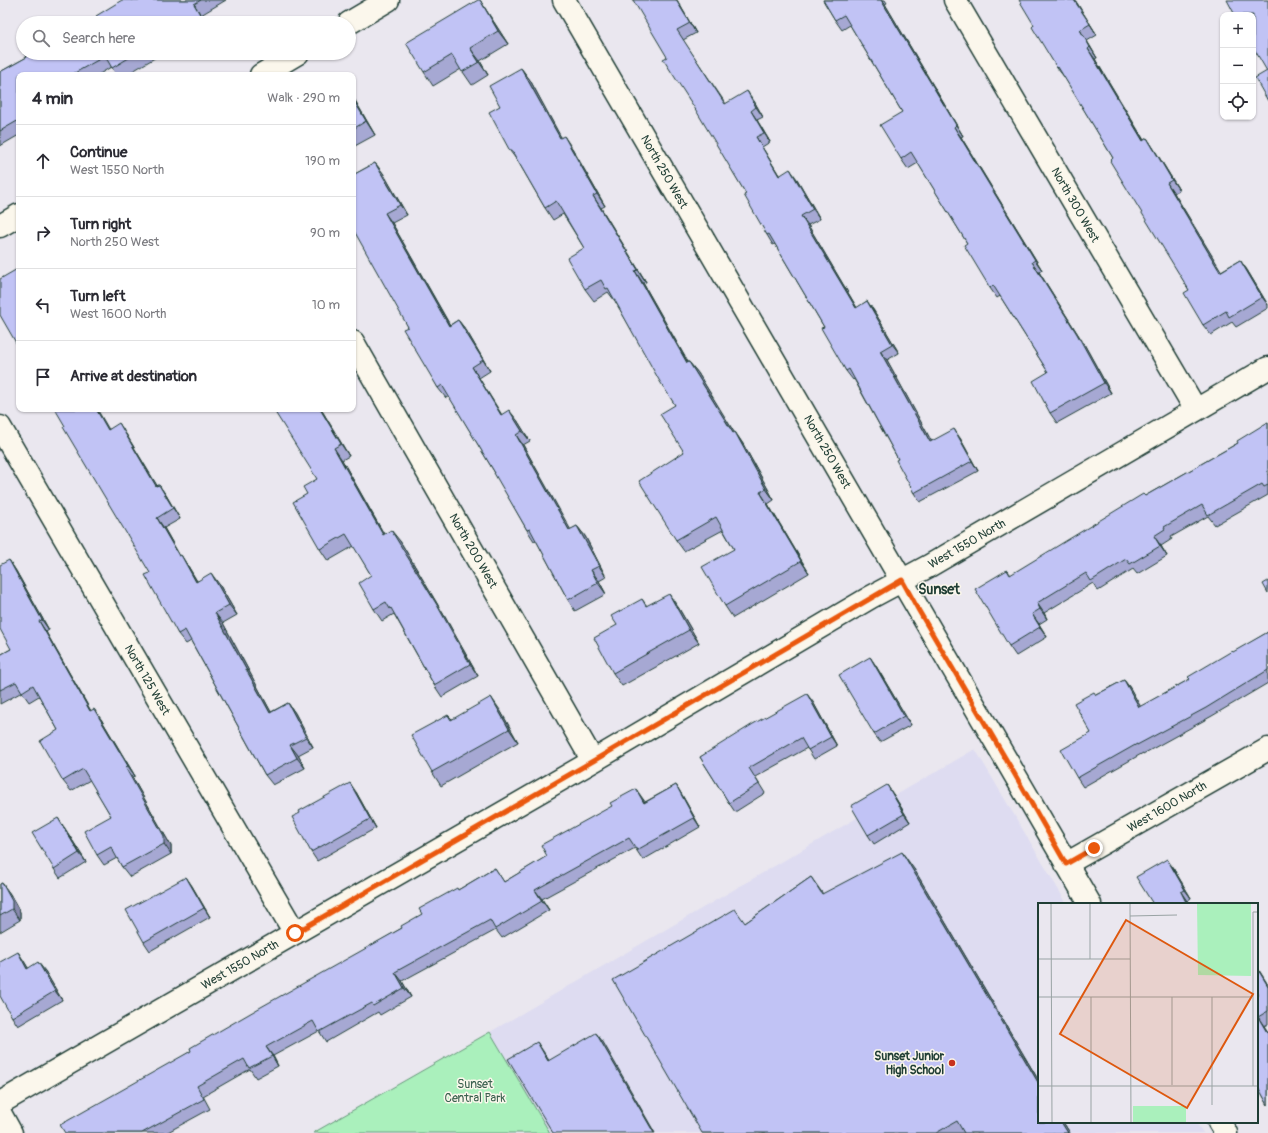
<!DOCTYPE html>
<meta charset="utf-8">
<style>
body{margin:0;font-family:Pangolin,sans-serif;background:#f2f2f3;color:#2b2b33}
.controls{position:absolute;right:12px;top:12px;display:grid;overflow:hidden;border-radius:8px;box-shadow:0 1px 3px #0004}
.controls button{width:36px;height:36px;display:grid;place-items:center;padding:0;border:0;border-bottom:1px solid #e1e1e2;background:#fff;color:#2b2b33;font:20px sans-serif}
.stop{position:absolute;width:12px;height:12px;margin:-9px;border:3px solid #ea580c;border-radius:50%;background:#fff}
.stop.end{background:#ea580c;border-color:#fff;box-shadow:0 1px 4px #0008}
.list{margin:0;padding:0;list-style:none}
h2{display:flex;justify-content:space-between;align-items:center;height:52px;margin:0;padding:0 16px;font-size:17px}
h2 small{font-size:13px;font-weight:400;color:#7c7c81}
.list li{display:grid;grid-template-columns:26px 1fr auto;gap:12px;align-items:center;box-sizing:border-box;height:72px;padding:0 16px;border-top:1px solid #e1e1e2}
.list b{display:block;font-size:15px;white-space:nowrap}
.list p{margin:0;font-size:13px;white-space:nowrap;color:#7c7c81}
.list em{font-size:13px;font-style:normal;color:#7c7c81}
.icon{flex:none;width:22px;height:22px;fill:none;stroke:currentColor;stroke-width:2;stroke-linecap:round;stroke-linejoin:round}
.map{position:relative;flex:none;width:1268px;height:1133px;overflow:hidden}
.search{position:absolute;background:#fff;box-shadow:0 1px 3px #0004;left:16px;top:16px;width:340px;height:44px;display:flex;align-items:center;gap:10px;box-sizing:border-box;padding:0 14px;border-radius:22px;color:#7c7c81;font-size:15px}
.panel{position:absolute;background:#fff;box-shadow:0 1px 3px #0004;left:16px;top:72px;width:340px;height:340px;border-radius:8px}
.map>svg:first-child{display:block}
.built{fill:#dedcf1}
.green{fill:#aaf0bc;stroke:#649678}
.lines{fill:none;stroke-linecap:round;stroke-linejoin:round}
.street-casing{stroke:#1f3d34;stroke-width:25}
.street{stroke:#fbf7ec;stroke-width:22}
.wall{fill:#a6a8d3;stroke:#1f3d34}
.shaded-wall{fill:#8788ac;stroke:#1f3d34}
.building{fill:#c1c3f5;stroke:#1f3d34}
.route{stroke:#ea580c;stroke-width:5}
.poi-dot{fill:#c8321e;stroke:#fbf7ec;stroke-width:1.5}
.labels{text-anchor:middle;dominant-baseline:central;stroke-width:3;stroke-linejoin:round;paint-order:stroke}
.street-label{font-size:12px;fill:#1f3d34;stroke:#fbf7ec}
.poi-label{font-size:12px;font-weight:bold;fill:#1f3d34;stroke:#fbf7ec;text-anchor:end}
.park-label{font-size:12px;fill:#3b614f;stroke:#fbf7ec}
.quarter-label{font-size:14px;font-weight:bold;fill:#1f3d34;stroke:#fbf7ec}
.inset-road{fill:none;stroke:#99a3a4;stroke-width:1}
.view{fill:#de580e;fill-opacity:0.15;stroke:#de580e;stroke-width:2}
.inset-edge{fill:none;stroke:#1f3d34;stroke-width:2}
</style>
<div class="map">
<svg width="1268" height="1133" viewBox="0 0 1268 1133">
<rect width="100%" height="100%" fill="#eae7ef"/>
<filter id="ink" filterUnits="userSpaceOnUse"><feTurbulence type="fractalNoise" baseFrequency=".025" numOctaves="2"/><feDisplacementMap in="SourceGraphic" scale="8" xChannelSelector="R" yChannelSelector="G"/><feConvolveMatrix kernelMatrix="1 2 1 2 8 2 1 2 1" color-interpolation-filters="sRGB"/></filter>
<g filter="url(#ink)">
<path class="built" d="M 975,749 L 1067,904 L 1039,904 L 1039,1122 L 1196,1122 L 1203,1133 L 550,1133 L 490,1032 Z"/>
<path class="green" d="M 490,1032 L 550,1133 L 313,1133 Z"/>
<g class="lines">
<defs>
<path id="street" d="M 564,0 L 1090,904
M 955,0 L 1196,410
M 349,23 L 388,0
M 261,75 L 298,53
M 0,226 L 19,215
M 353,342 L 593,761
M 0,427 L 295,933
M 1066,864 L 1268,749
M 0,1103 L 593,761 L 871,597 L 929,566 L 1268,368
M 0,1113 L 11,1133
M 1219,1122 L 1226,1133"/>
</defs>
<use href="#street" class="street-casing"/>
<use href="#street" class="street"/>
</g>
<path class="wall" d="M 133,0 L 226,0 L 201,15 L 206,23 L 100,23 Z
M 480,0 L 488,13 L 508,44 L 480,61 L 488,75 L 472,85 L 461,69 L 433,86 L 424,72 Z
M 677,0 L 696,33 L 683,40 L 726,104 L 754,101 L 763,117 L 757,120 L 770,142 L 762,147 L 779,175 L 797,179 L 820,219 L 808,225 L 857,308 L 867,301 L 874,311 L 899,353 L 887,360 L 931,441 L 960,438 L 978,471 L 920,502 L 914,493 L 898,459 L 854,379 L 853,380 L 846,371 L 824,327 L 775,244 L 773,245 L 767,235 L 746,194 L 667,57 Z
M 823,0 L 885,0 L 887,3 L 885,4 L 963,136 L 961,137 L 1042,270 L 1039,272 L 1084,344 L 1111,393 L 1057,423 L 1050,413 L 1048,372 L 1000,296 L 997,298 L 990,288 L 967,243 L 918,163 L 908,169 L 901,159 L 902,112 L 850,25 L 842,30 L 835,20 Z
M 1075,0 L 1097,35 L 1087,41 L 1097,58 L 1095,59 L 1144,140 L 1147,138 L 1154,149 L 1179,190 L 1174,193 L 1221,271 L 1240,260 L 1247,270 L 1268,305 L 1268,308 L 1236,327 L 1232,322 L 1211,335 L 1203,325 L 1189,290 L 1113,158 L 1065,78 L 1057,68 L 1034,25 Z
M 24,53 L 163,53 L 126,75 L 117,75 L 111,67 L 98,75 L 19,75 L 19,135 L 0,146 L 0,72 L 27,57 Z
M 521,68 L 530,80 L 561,138 L 572,148 L 605,206 L 601,208 L 646,282 L 643,283 L 688,362 L 689,362 L 698,373 L 734,433 L 735,432 L 743,444 L 774,500 L 768,504 L 809,573 L 733,618 L 725,606 L 734,549 L 723,530 L 684,551 L 676,540 L 684,452 L 675,405 L 615,301 L 608,292 L 594,301 L 585,289 L 584,248 L 563,214 L 553,220 L 545,208 L 519,163 L 510,151 L 500,106 Z
M 353,97 L 375,135 L 353,147 Z
M 375,163 L 383,173 L 407,215 L 392,223 L 450,325 L 458,320 L 466,330 L 490,371 L 479,378 L 502,415 L 517,420 L 530,441 L 523,445 L 570,530 L 577,526 L 585,536 L 606,577 L 599,581 L 606,594 L 575,611 L 568,600 L 536,540 L 534,541 L 527,530 L 495,473 L 449,396 L 446,398 L 438,388 L 408,327 L 353,175 Z
M 254,409 L 259,409 L 255,411 Z
M 321,409 L 349,456 L 342,460 L 384,534 L 400,541 L 445,617 L 478,676 L 442,697 L 434,685 L 394,614 L 382,621 L 374,609 L 371,575 L 354,546 L 328,561 L 320,549 L 307,494 L 317,479 Z
M 1268,422 L 1268,495 L 1215,525 L 1208,516 L 1171,537 L 1172,539 L 1161,546 L 1167,556 L 1137,574 L 1133,569 L 1098,591 L 1093,583 L 1044,613 L 1047,619 L 1039,624 L 1047,637 L 1016,656 L 1009,646 L 1007,570 L 1011,575 L 1145,496 L 1238,443 Z
M 109,429 L 126,434 L 157,486 L 159,485 L 166,495 L 180,519 L 164,528 L 180,556 L 188,566 L 197,581 L 219,584 L 237,615 L 223,623 L 271,712 L 288,703 L 295,713 L 313,747 L 298,755 L 305,768 L 273,785 L 265,775 L 191,641 L 186,644 L 178,634 L 150,573 Z
M 9,560 L 16,571 L 49,630 L 46,632 L 91,711 L 101,719 L 135,776 L 132,777 L 171,846 L 171,854 L 130,877 L 122,867 L 117,858 L 104,865 L 97,855 L 111,816 L 90,780 L 71,791 L 63,781 L 58,730 L 39,696 L 29,702 L 22,692 L 0,704 L 0,655 L 11,649 Z
M 642,599 L 647,606 L 678,607 L 699,643 L 622,686 L 613,673 L 617,625 Z
M 1268,632 L 1268,683 L 1212,716 L 1143,754 L 1143,753 L 1083,787 L 1077,778 L 1091,733 L 1096,695 L 1124,680 L 1130,688 L 1140,707 L 1190,679 Z
M 870,657 L 876,666 L 911,725 L 880,742 L 874,734 Z
M 813,702 L 837,746 L 814,759 L 807,748 L 755,777 L 765,793 L 735,812 L 729,803 L 700,757 Z
M 500,710 L 518,742 L 441,786 L 432,772 L 448,715 L 452,719 Z
M 676,785 L 682,795 L 700,827 L 643,860 L 635,848 L 542,899 L 549,910 L 502,938 L 496,930 L 402,981 L 411,997 L 380,1015 L 378,1012 L 326,1042 L 319,1031 L 273,1056 L 278,1066 L 256,1078 L 250,1069 L 203,1096 L 210,1109 L 166,1133 L 65,1133 L 191,1051 L 402,928 L 458,890 L 495,868 L 504,882 L 643,799 L 645,802 Z
M 356,792 L 376,828 L 317,861 L 311,852 Z
M 893,794 L 910,822 L 874,844 L 868,835 Z
M 64,827 L 86,862 L 60,878 L 54,869 Z
M 1173,868 L 1191,898 L 1187,901 L 1153,904 Z
M 914,869 L 1039,1081 L 1039,1122 L 1063,1122 L 1070,1133 L 702,1133 L 745,923 L 811,877 L 823,894 Z
M 186,877 L 192,886 L 210,917 L 150,951 L 144,942 Z
M 2,883 L 10,894 L 20,912 L 20,920 L 0,932 L 0,884 Z
M 18,952 L 28,968 L 45,971 L 62,1000 L 18,1026 L 12,1017 Z
M 1257,967 L 1268,985 L 1268,1024 L 1264,1026 L 1268,1032 L 1268,1105 L 1257,1085 Z"/>
<path class="shaded-wall" d="M 480,0 L 488,13 L 508,44 L 498,31 Z
M 676,0 L 677,0 L 696,33 L 690,23 Z
M 881,0 L 885,4 L 963,136 L 956,125 Z
M 1074,0 L 1075,0 L 1097,35 L 1090,24 Z
M 194,4 L 201,15 L 206,23 L 205,23 L 202,18 Z
M 1080,30 L 1087,41 L 1097,58 L 1090,47 Z
M 470,48 L 480,61 L 488,75 L 479,62 Z
M 1088,49 L 1095,59 L 1150,151 L 1143,141 Z
M 521,68 L 530,80 L 568,150 L 560,138 Z
M 747,91 L 754,101 L 763,117 L 756,107 Z
M 353,97 L 375,135 L 366,121 L 353,99 Z
M 751,111 L 757,120 L 770,142 L 764,133 Z
M 954,127 L 961,137 L 1042,270 L 1035,260 Z
M 564,136 L 572,148 L 605,206 L 597,194 Z
M 756,137 L 762,147 L 785,185 L 779,176 Z
M 1147,138 L 1154,149 L 1179,190 L 1172,180 Z
M 375,163 L 383,173 L 407,215 L 400,205 Z
M 790,169 L 797,179 L 820,219 L 813,209 Z
M 1167,183 L 1174,193 L 1228,282 L 1220,272 Z
M 593,196 L 601,208 L 646,282 L 638,270 Z
M 385,213 L 392,223 L 456,336 L 449,326 Z
M 801,216 L 808,225 L 863,318 L 856,308 Z
M 1240,260 L 1247,270 L 1268,305 L 1262,297 Z
M 1032,262 L 1039,272 L 1084,344 L 1111,393 L 1104,383 Z
M 635,271 L 643,283 L 695,375 L 687,363 Z
M 867,301 L 874,311 L 899,353 L 892,344 Z
M 458,320 L 466,330 L 490,371 L 483,360 Z
M 880,351 L 887,360 L 937,451 L 930,442 Z
M 689,362 L 698,373 L 742,445 L 733,433 Z
M 472,367 L 479,378 L 508,426 L 501,415 Z
M 96,409 L 97,409 L 115,440 L 108,430 Z
M 320,409 L 321,409 L 349,456 L 341,444 Z
M 509,410 L 517,420 L 530,441 L 522,431 Z
M 119,423 L 126,434 L 164,497 L 156,486 Z
M 954,429 L 960,438 L 978,471 L 972,461 Z
M 735,432 L 743,444 L 774,500 L 766,489 Z
M 516,435 L 523,445 L 577,541 L 569,530 Z
M 334,448 L 342,460 L 391,547 L 383,535 Z
M 159,485 L 166,495 L 180,519 L 173,508 Z
M 760,492 L 768,504 L 809,573 L 801,561 Z
M 157,518 L 164,528 L 186,567 L 179,556 Z
M 577,526 L 585,536 L 606,577 L 599,566 Z
M 391,530 L 400,541 L 445,617 L 478,676 L 470,664 Z
M 1154,536 L 1161,546 L 1167,556 L 1160,546 Z
M 181,555 L 188,566 L 203,592 L 196,582 Z
M 9,560 L 16,571 L 49,630 L 42,620 Z
M 591,570 L 599,581 L 606,594 L 598,583 Z
M 211,573 L 219,584 L 237,615 L 229,605 Z
M 669,594 L 678,607 L 699,643 L 689,630 Z
M 1037,603 L 1044,613 L 1047,619 L 1040,609 Z
M 215,613 L 223,623 L 277,723 L 270,713 Z
M 1032,614 L 1039,624 L 1047,637 L 1040,627 Z
M 39,621 L 46,632 L 97,722 L 90,711 Z
M 870,657 L 876,666 L 911,725 L 904,716 Z
M 1124,680 L 1130,688 L 1146,716 L 1139,707 Z
M 807,694 L 813,702 L 837,746 L 831,737 Z
M 491,697 L 500,710 L 518,742 L 509,729 Z
M 288,703 L 295,713 L 313,747 L 306,737 Z
M 94,709 L 101,719 L 135,776 L 128,766 Z
M 290,745 L 298,755 L 305,768 L 297,758 Z
M 125,767 L 132,777 L 171,846 L 171,854 L 164,844 Z
M 350,783 L 356,792 L 376,828 L 370,819 Z
M 676,785 L 682,795 L 700,827 L 694,818 Z
M 887,785 L 893,794 L 910,822 L 904,814 Z
M 636,789 L 643,799 L 650,812 L 644,803 Z
M 58,818 L 64,827 L 86,862 L 79,853 Z
M 902,852 L 914,869 L 1039,1081 L 1039,1084 Z
M 1167,859 L 1173,868 L 1191,898 L 1185,890 Z
M 186,877 L 192,886 L 210,917 L 204,908 Z
M 2,883 L 10,894 L 20,912 L 20,920 L 12,909 Z
M 535,890 L 542,899 L 549,910 L 542,901 Z
M 1181,892 L 1189,904 L 1187,904 Z
M 18,952 L 24,961 L 34,978 L 27,969 Z
M 38,962 L 45,971 L 62,1000 L 55,991 Z
M 1257,967 L 1268,985 L 1268,986 L 1257,968 Z
M 395,972 L 402,981 L 411,997 L 404,988 Z
M 1258,1017 L 1268,1032 L 1268,1034 Z
M 596,1033 L 603,1042 L 655,1133 L 654,1133 Z
M 537,1042 L 543,1051 L 555,1070 L 548,1061 Z
M 266,1047 L 273,1056 L 278,1066 L 272,1056 Z
M 1061,1122 L 1063,1122 L 1070,1133 L 1068,1133 Z"/>
<path class="building" d="M 122,0 L 131,0 L 132,1 L 133,0 L 201,0 L 194,4 L 202,18 L 194,23 L 100,23 L 96,16 Z
M 478,0 L 480,0 L 498,31 L 470,48 L 479,62 L 462,72 L 452,55 L 424,72 L 406,43 Z
M 633,0 L 676,0 L 690,23 L 677,30 L 725,104 L 747,91 L 756,107 L 751,111 L 764,133 L 756,137 L 779,176 L 790,169 L 813,209 L 801,216 L 856,308 L 867,301 L 892,344 L 880,351 L 930,442 L 954,429 L 972,461 L 914,493 L 896,460 L 898,459 L 849,369 L 846,371 L 821,328 L 824,327 L 769,234 L 767,235 L 744,195 L 746,194 L 694,107 L 663,59 L 667,57 Z
M 823,0 L 881,0 L 956,125 L 954,127 L 1035,260 L 1032,262 L 1077,334 L 1104,383 L 1050,413 L 1033,381 L 1048,372 L 993,285 L 990,288 L 964,245 L 967,243 L 911,152 L 901,159 L 880,125 L 902,112 L 844,15 L 835,20 Z
M 1019,0 L 1074,0 L 1090,24 L 1080,30 L 1090,47 L 1088,49 L 1143,141 L 1147,138 L 1172,180 L 1167,183 L 1220,272 L 1240,260 L 1262,297 L 1229,317 L 1226,311 L 1203,325 L 1184,293 L 1189,290 L 1110,161 L 1113,158 L 1058,67 L 1057,68 L 1032,27 L 1034,25 Z
M 1227,0 L 1268,0 L 1268,101 L 1255,78 L 1267,71 L 1253,47 L 1253,15 L 1235,15 Z
M 24,53 L 137,53 L 112,68 L 105,56 L 71,75 L 19,75 L 19,120 L 0,131 L 0,72 L 27,57 Z
M 521,68 L 560,138 L 564,136 L 597,194 L 593,196 L 638,270 L 635,271 L 687,363 L 689,362 L 733,433 L 735,432 L 766,489 L 760,492 L 801,561 L 725,606 L 702,567 L 734,549 L 716,517 L 676,540 L 639,481 L 684,452 L 660,414 L 675,405 L 659,380 L 608,288 L 606,289 L 601,280 L 585,289 L 567,258 L 584,248 L 556,201 L 545,208 L 512,151 L 510,151 L 489,112 L 500,106 L 489,86 Z
M 353,99 L 366,121 L 353,129 Z
M 375,163 L 400,205 L 385,213 L 449,326 L 458,320 L 483,360 L 472,367 L 501,415 L 509,410 L 522,431 L 516,435 L 569,530 L 577,526 L 599,566 L 591,570 L 598,583 L 568,600 L 530,529 L 527,530 L 494,473 L 495,473 L 442,385 L 438,388 L 403,329 L 408,327 L 353,229 L 353,175 Z
M 19,268 L 19,348 L 0,315 L 0,279 Z
M 55,409 L 96,409 L 108,430 L 119,423 L 156,486 L 159,485 L 173,508 L 157,518 L 179,556 L 181,555 L 196,582 L 211,573 L 229,605 L 215,613 L 270,713 L 288,703 L 306,737 L 290,745 L 297,758 L 265,775 L 185,630 L 178,634 L 145,575 L 150,573 L 63,427 L 65,426 Z
M 273,409 L 320,409 L 341,444 L 334,448 L 383,535 L 391,530 L 437,605 L 470,664 L 434,685 L 391,608 L 390,609 L 386,602 L 374,609 L 359,583 L 371,575 L 346,534 L 320,549 L 293,502 L 307,494 L 303,487 L 317,479 Z
M 1268,422 L 1268,485 L 1264,487 L 1262,484 L 1208,515 L 1202,505 L 1164,527 L 1165,529 L 1154,536 L 1160,546 L 1130,564 L 1126,559 L 1091,581 L 1086,573 L 1037,603 L 1040,609 L 1032,614 L 1040,627 L 1009,646 L 975,589 L 1007,570 L 1010,575 L 1143,494 L 1145,496 L 1238,443 L 1237,441 Z
M 9,560 L 42,620 L 39,621 L 90,711 L 94,709 L 128,766 L 125,767 L 164,836 L 164,844 L 122,867 L 111,847 L 97,855 L 84,831 L 111,816 L 83,769 L 63,781 L 40,741 L 58,730 L 33,685 L 22,692 L 16,682 L 0,690 L 0,655 L 11,649 L 0,629 L 0,565 Z
M 1268,581 L 1268,593 L 1263,584 Z
M 669,594 L 689,630 L 613,673 L 594,638 L 617,625 L 611,616 L 642,599 L 646,606 Z
M 1268,632 L 1268,670 L 1206,708 L 1137,745 L 1137,744 L 1077,778 L 1061,750 L 1091,733 L 1074,703 L 1094,692 L 1096,695 L 1124,680 L 1139,707 L 1190,679 L 1188,677 L 1232,651 L 1233,652 Z
M 870,657 L 904,716 L 874,734 L 839,675 Z
M 807,694 L 831,737 L 808,750 L 801,738 L 749,768 L 759,784 L 729,803 L 700,757 L 753,724 Z
M 491,697 L 509,729 L 432,772 L 411,735 L 448,715 L 451,720 Z
M 350,783 L 370,819 L 311,852 L 292,817 L 300,813 L 299,811 Z
M 676,785 L 694,818 L 637,850 L 629,838 L 535,890 L 542,901 L 495,929 L 490,920 L 395,972 L 404,988 L 373,1006 L 372,1003 L 319,1032 L 313,1021 L 266,1047 L 272,1056 L 249,1068 L 244,1059 L 197,1086 L 204,1099 L 142,1133 L 65,1133 L 60,1125 L 191,1051 L 190,1048 L 261,1007 L 402,928 L 401,926 L 422,914 L 419,909 L 457,888 L 458,890 L 495,868 L 504,882 L 547,856 L 541,845 L 612,806 L 610,803 L 636,789 L 644,803 Z
M 887,785 L 904,814 L 868,835 L 851,806 Z
M 58,818 L 79,853 L 54,869 L 32,833 Z
M 902,852 L 1039,1084 L 1039,1122 L 1061,1122 L 1068,1133 L 964,1133 L 957,1121 L 936,1133 L 702,1133 L 613,980 L 735,909 L 745,923 L 811,877 L 822,894 Z
M 1167,859 L 1185,890 L 1181,892 L 1187,904 L 1153,904 L 1136,877 Z
M 186,877 L 204,908 L 144,942 L 126,910 Z
M 2,883 L 12,901 L 12,909 L 0,916 L 0,884 Z
M 18,952 L 27,969 L 38,962 L 55,991 L 12,1017 L 0,996 L 0,962 Z
M 1257,968 L 1268,986 L 1268,1011 L 1258,1017 L 1268,1034 L 1268,1105 L 1257,1085 Z
M 596,1033 L 654,1133 L 553,1133 L 508,1059 L 537,1042 L 548,1061 Z"/>
</g>
<g class="lines" filter="url(#ink)">
<path class="route" d="M 295,933 L 593,761 L 902,580 L 919,611 L 1014,773 L 1066,864 L 1094,848"/>
</g>
<circle class="poi-dot" cx="952" cy="1063" r="4"/>
<g class="labels">
<g class="street-label">
<text transform="translate(664 172) rotate(60)">North 250 West</text>
<text transform="translate(1075 205) rotate(60)">North 300 West</text>
<text transform="translate(827 452) rotate(60)">North 250 West</text>
<text transform="translate(967 544) rotate(-30)">West 1550 North</text>
<text transform="translate(473 551) rotate(60)">North 200 West</text>
<text transform="translate(147 680) rotate(60)">North 125 West</text>
<text transform="translate(1167 807) rotate(-30)">West 1600 North</text>
<text transform="translate(240 965) rotate(-30)">West 1550 North</text>
</g>
<g class="poi-label">
<text x="944" y="1056">Sunset Junior<tspan x="944" dy="14">High School</tspan></text>
</g>
<g class="park-label">
<text x="475" y="1084">Sunset<tspan x="475" dy="14">Central Park</tspan></text>
</g>
<g class="quarter-label">
<text x="939" y="589">Sunset</text>
</g>
</g>
<g transform="translate(1038 903)">
<rect width="220" height="220" fill="#eae7ef"/>
<path d="M 138,0 L 213,0 L 213,73 L 160,72 L 159,1 ZM 95,203 L 148,203 L 148,220 L 95,220 Z" fill="#aaf0bc"/>
<path class="inset-road" d="M 13,0 L 14,220M 92,0 L 93,220M 92,13 L 139,12M 0,56 L 92,56M 52,56 L 52,0M 0,94 L 214,94M 53,94 L 53,220M 174,94 L 174,202M 134,182 L 134,94M 0,183 L 220,183M 215,183 L 215,9 L 220,9"/>
<path class="view" d="M 88,17 L 215,91 L 149,205 L 22,131 Z"/>
<rect width="220" height="220" class="inset-edge"/>
</g>
</svg>
<div class="controls">
<button>+</button>
<button>−</button>
<button><svg class="icon" aria-label="locate" viewBox="0 0 24 24"><circle cx="12" cy="12" r="6"/><path d="M12 2v4M12 18v4M2 12h4M18 12h4"/></svg></button>
</div>
<div class="stop" style="left:295px;top:933px"></div>
<div class="stop end" style="left:1094px;top:848px"></div>
<div class="search"><svg class="icon" aria-label="search" viewBox="0 0 24 24"><circle cx="10" cy="10" r="6"/><path d="M15 15l6 6"/></svg>Search here</div>
<section class="panel">
<h2>4 min<small>Walk · 290 m</small></h2>
<ul class="list">
<li><svg class="icon" aria-label="ahead" viewBox="0 0 24 24"><path d="M12 20V5M6 11l6-6 6 6"/></svg><div><b>Continue</b><p>West 1550 North</p></div><em>190 m</em></li>
<li><svg class="icon" aria-label="right" viewBox="0 0 24 24"><path d="M7 20v-9h11M14 6l5 5-5 5"/></svg><div><b>Turn right</b><p>North 250 West</p></div><em>90 m</em></li>
<li><svg class="icon" aria-label="left" viewBox="0 0 24 24"><path d="M17 20v-9H6M10 6l-5 5 5 5"/></svg><div><b>Turn left</b><p>West 1600 North</p></div><em>10 m</em></li>
<li><svg class="icon" aria-label="arrive" viewBox="0 0 24 24"><path d="M6 21V4h12l-3 4 3 4H6"/></svg><div><b>Arrive at destination</b></div></li>
</ul>
</section>
</div>
